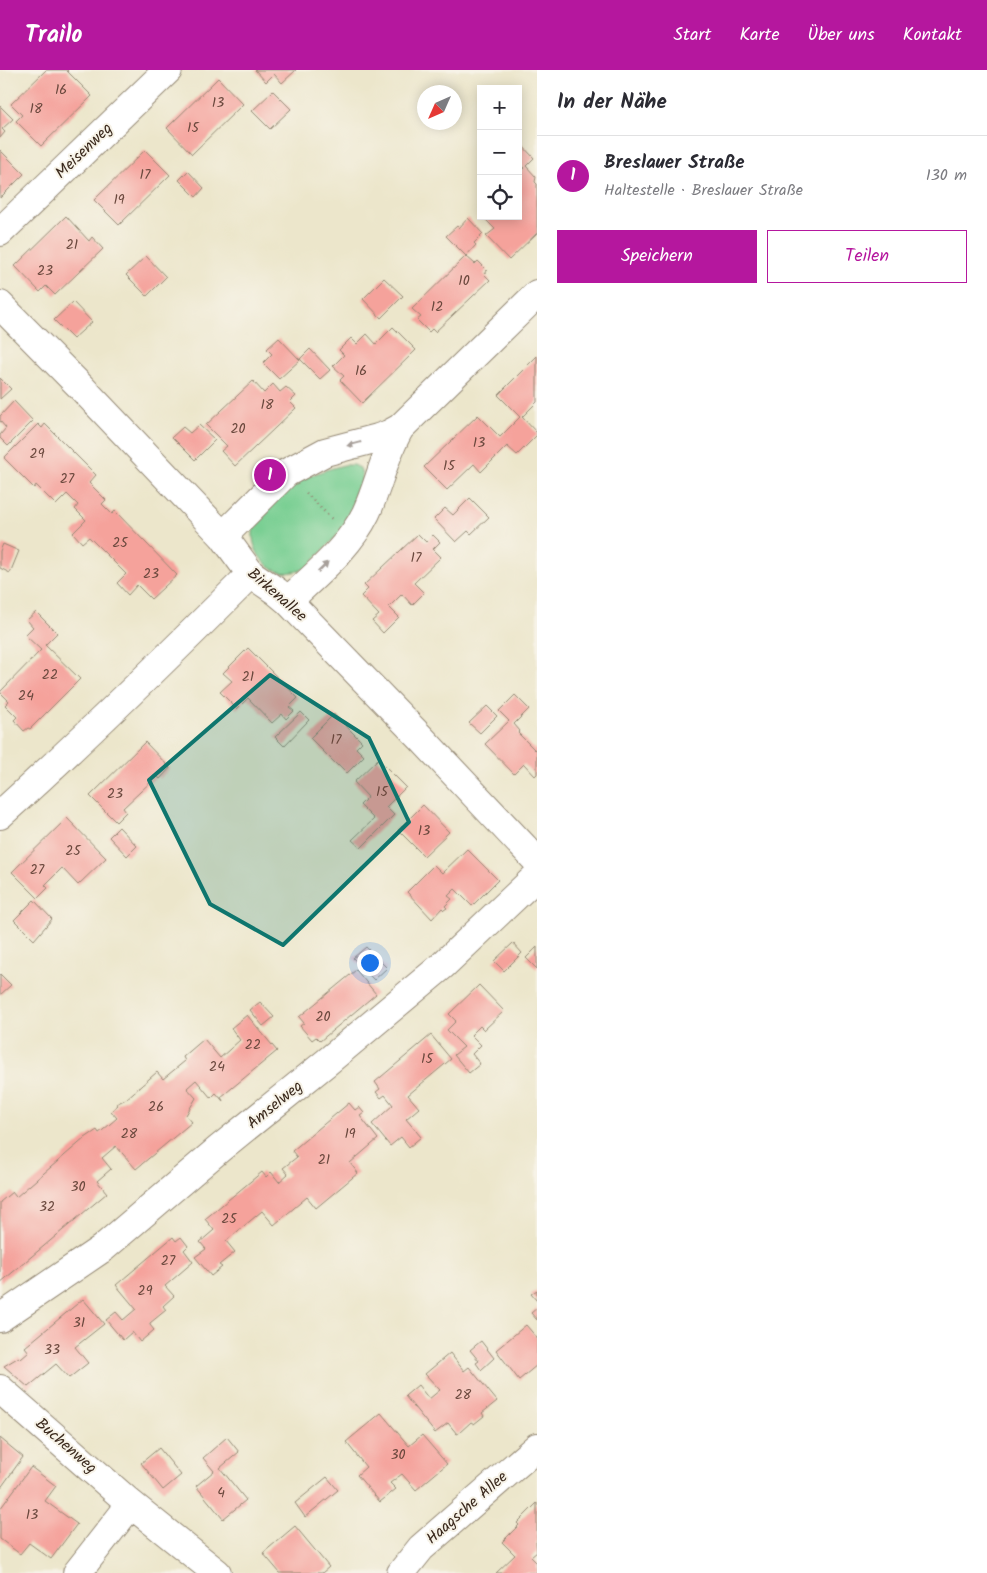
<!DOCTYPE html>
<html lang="de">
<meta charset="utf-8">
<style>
body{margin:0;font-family:Kalam,sans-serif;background:#f2f2f3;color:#2b2b33}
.controls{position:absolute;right:15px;top:15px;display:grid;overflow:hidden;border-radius:0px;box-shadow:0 2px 12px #0003}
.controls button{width:45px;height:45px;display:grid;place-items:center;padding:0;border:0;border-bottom:1px solid #e1e1e2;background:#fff;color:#2b2b33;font:25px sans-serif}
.compass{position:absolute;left:417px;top:15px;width:45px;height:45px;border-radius:50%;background:#fff;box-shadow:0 2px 12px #0003;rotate:225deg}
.you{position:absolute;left:369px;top:892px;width:18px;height:18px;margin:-12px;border:4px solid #fff;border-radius:50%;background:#1a73e8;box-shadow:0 0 0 8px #1a73e833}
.badge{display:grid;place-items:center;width:32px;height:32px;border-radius:50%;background:#b5179e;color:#fff;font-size:16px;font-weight:700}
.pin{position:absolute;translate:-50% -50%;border:2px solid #fff;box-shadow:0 1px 5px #0006}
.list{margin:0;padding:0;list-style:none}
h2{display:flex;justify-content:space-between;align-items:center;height:65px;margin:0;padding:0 20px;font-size:21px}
h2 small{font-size:16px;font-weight:400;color:#7c7c81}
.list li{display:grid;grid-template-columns:32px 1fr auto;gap:15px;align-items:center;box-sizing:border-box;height:80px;padding:0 20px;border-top:1px solid #e1e1e2}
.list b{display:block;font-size:19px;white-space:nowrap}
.list p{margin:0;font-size:16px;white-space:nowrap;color:#7c7c81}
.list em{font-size:16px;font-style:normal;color:#7c7c81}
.actions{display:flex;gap:10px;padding:15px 20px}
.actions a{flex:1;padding:11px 0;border:1px solid #b5179e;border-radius:0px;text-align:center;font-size:18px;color:#b5179e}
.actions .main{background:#b5179e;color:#fff}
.icon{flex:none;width:28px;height:28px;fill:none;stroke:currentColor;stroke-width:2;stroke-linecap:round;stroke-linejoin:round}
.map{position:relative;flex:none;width:537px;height:1503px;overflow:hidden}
header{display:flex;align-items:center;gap:30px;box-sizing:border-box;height:70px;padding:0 25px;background:#b5179e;color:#fff}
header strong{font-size:24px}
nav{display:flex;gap:28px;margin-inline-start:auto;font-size:18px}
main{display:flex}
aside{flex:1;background:#fff}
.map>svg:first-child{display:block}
.green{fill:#79cf93;stroke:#5a7c58}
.building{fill:#f5a29b}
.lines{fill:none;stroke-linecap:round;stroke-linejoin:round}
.minor-casing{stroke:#948874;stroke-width:30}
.path{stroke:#948874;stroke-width:3;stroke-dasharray:1 4;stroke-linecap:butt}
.minor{stroke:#fff;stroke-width:28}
.oneway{fill:#a79f9a}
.marked{fill:#0f766e;fill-opacity:0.2;stroke:#0f766e;stroke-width:4;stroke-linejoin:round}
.labels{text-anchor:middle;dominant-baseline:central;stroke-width:4;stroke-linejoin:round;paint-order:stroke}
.number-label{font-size:14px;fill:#6a483d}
.street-label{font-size:16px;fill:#3b2a1e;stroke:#f7f3e8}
</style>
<header>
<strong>Trailo</strong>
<nav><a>Start</a><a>Karte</a><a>Über uns</a><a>Kontakt</a></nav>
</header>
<main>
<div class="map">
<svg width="537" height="1503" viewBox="0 0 537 1503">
<rect width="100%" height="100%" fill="#f7f3e8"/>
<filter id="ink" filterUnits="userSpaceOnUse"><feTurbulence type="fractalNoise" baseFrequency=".02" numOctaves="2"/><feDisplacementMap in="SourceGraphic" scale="10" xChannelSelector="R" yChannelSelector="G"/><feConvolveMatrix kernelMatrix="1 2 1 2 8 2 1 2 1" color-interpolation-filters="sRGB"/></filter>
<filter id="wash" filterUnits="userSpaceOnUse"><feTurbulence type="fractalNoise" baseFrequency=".0096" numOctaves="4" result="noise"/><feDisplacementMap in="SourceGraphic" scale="20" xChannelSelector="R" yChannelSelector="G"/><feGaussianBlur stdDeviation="1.12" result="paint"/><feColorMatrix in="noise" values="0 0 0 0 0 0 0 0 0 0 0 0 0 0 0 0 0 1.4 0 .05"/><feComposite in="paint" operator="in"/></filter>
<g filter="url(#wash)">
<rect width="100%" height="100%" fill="#ece6cb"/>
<path class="green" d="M 344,395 L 354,395 L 360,398 L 362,404 L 362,413 L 351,450 L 307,498 C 299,501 290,504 281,502 C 262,498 249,475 254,457 C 256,450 263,444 268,439 C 274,432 280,425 287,419 C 303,406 325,400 344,395 Z"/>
<g id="blocks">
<path class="building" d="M 46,0 L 68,0 L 67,1 L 92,26 L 41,76 L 16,51 L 22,45 L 11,34 Z
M 255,0 L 296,0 L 282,13 L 274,4 L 266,12 Z
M 218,8 L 243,34 L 192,84 L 167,58 Z
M 273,21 L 291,39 L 270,59 L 252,41 Z
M 0,36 L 13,49 L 2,59 L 5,62 L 0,68 Z
M 518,71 L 534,88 L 526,96 L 536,107 L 535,112 L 537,114 L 537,163 L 509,190 L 486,166 L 495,159 L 484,148 L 486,146 L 518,146 L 518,104 L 524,98 L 518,93 Z
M 0,80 L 24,104 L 0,128 Z
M 145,80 L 170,105 L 119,155 L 94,130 Z
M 188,101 L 204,118 L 196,127 L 179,110 Z
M 66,146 L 89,171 L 92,167 L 103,179 L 55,225 L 46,216 L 40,222 L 15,196 Z
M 468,148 L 483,164 L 474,173 L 476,175 L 466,186 L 475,194 L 478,191 L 487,200 L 484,204 L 490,210 L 435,262 L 432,259 L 429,262 L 417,250 L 421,247 L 412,239 L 466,186 L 446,166 L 457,156 L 459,158 Z
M 146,186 L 166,207 L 147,226 L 126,205 Z
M 384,208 L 403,226 L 381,248 L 363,229 Z
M 73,232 L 92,252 L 73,269 L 54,250 Z
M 393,257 L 416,280 L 362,333 L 340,310 L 344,306 L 333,296 L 344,285 L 339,280 L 351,268 L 357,274 L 367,264 L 376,274 Z
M 279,268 L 300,290 L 279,309 L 263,293 L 272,284 L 267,279 Z
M 310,279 L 330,300 L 320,309 L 300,289 Z
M 537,286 L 537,332 L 522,347 L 537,363 L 537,365 L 517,385 L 507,376 L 481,402 L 474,394 L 447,420 L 424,397 L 478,345 L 500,367 L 520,347 L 498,325 Z
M 0,308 L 11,319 L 0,329 Z
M 253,311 L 264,323 L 273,314 L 280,322 L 286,317 L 296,326 L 290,332 L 296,338 L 235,396 L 221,381 L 227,376 L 206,355 Z
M 14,331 L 33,351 L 8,376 L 0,368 L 0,365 L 6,358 L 0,351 L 0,346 Z
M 38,354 L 42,358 L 45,354 L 96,405 L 89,413 L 106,430 L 102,434 L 112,444 L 115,441 L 177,505 L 151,529 L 137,515 L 128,525 L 117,513 L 126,504 L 89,467 L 82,473 L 73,463 L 86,450 L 75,439 L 78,435 L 67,424 L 56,435 L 36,415 L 34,418 L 4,388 Z
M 199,355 L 215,370 L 195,390 L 172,367 L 183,357 L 190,363 Z
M 470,428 L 489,447 L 471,464 L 468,461 L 456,472 L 434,449 L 445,438 L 453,445 Z
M 418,464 L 426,472 L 433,465 L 440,472 L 433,479 L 441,487 L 414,513 L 424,523 L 412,535 L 402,524 L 389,537 L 399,547 L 383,563 L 372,551 L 379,545 L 361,526 L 368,519 L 364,515 Z
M 3,474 L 19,481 L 10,503 L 0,498 L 0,481 Z
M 36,542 L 57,563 L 45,575 L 80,609 L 30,659 L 28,658 L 24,661 L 14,650 L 17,647 L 5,635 L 9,631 L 0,622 L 41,580 L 25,565 L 33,557 L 27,550 Z
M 248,578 L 298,628 L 289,637 L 294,641 L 286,649 L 282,644 L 272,653 L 248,628 L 237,639 L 220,622 L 232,611 L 223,603 Z
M 515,625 L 529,639 L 514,654 L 520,661 L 518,663 L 535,680 L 537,678 L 537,704 L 535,706 L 524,694 L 514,704 L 485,674 L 509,651 L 499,641 Z
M 487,636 L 497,646 L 480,663 L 469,653 Z
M 301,642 L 309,650 L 284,676 L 275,667 Z
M 334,644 L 362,672 L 356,678 L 364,686 L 347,703 L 339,695 L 338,696 L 310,668 Z
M 145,672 L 170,698 L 160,709 L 157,706 L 123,738 L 126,742 L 116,752 L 90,726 Z
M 378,689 L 406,717 L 386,737 L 394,745 L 361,778 L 352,770 L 374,749 L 360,735 L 368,727 L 354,712 Z
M 423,735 L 449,762 L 424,786 L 398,760 Z
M 67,748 L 106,788 L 78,815 L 62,798 L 45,815 L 48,818 L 38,828 L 12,802 Z
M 119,757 L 137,776 L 127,786 L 109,767 Z
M 467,779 L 498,810 L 472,836 L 455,819 L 448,826 L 452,829 L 445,836 L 447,838 L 444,840 L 442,838 L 432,849 L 407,822 L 434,795 L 442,803 Z
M 34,830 L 52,849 L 34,870 L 14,850 Z
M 513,873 L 522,883 L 504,901 L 494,891 Z
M 366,877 L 387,898 L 374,910 L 353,888 Z
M 537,877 L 537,899 L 526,888 Z
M 356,900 L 376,924 L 320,971 L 316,967 L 312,970 L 300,956 L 304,953 L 299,947 Z
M 0,904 L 11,915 L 0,925 Z
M 479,915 L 504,941 L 484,960 L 480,956 L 471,965 L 481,975 L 472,984 L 480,994 L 469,1003 L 454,985 L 464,977 L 447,960 L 456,951 L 449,944 Z
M 260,932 L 274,947 L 263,956 L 250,940 Z
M 247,945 L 277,981 L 221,1027 L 223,1031 L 216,1023 L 211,1028 L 196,1010 L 187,1018 L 196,1028 L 186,1045 L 192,1052 L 136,1099 L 116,1076 L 102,1088 L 111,1099 L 97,1111 L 107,1123 L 0,1213 L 0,1132 L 12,1122 L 16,1127 L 85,1068 L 97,1060 L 99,1063 L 103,1060 L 117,1048 L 111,1041 L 118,1035 L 116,1034 L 126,1029 L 157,1002 L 163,1009 L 185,991 L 183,987 L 204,969 L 220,988 L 240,970 L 231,958 Z
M 431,965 L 451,989 L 408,1025 L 419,1038 L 406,1049 L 421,1067 L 409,1077 L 401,1067 L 390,1076 L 372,1054 L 393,1035 L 385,1025 L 381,1028 L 376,1022 L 380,1019 L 375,1012 Z
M 349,1033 L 355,1040 L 359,1037 L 364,1043 L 360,1046 L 378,1069 L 350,1093 L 358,1103 L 316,1138 L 307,1127 L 274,1155 L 262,1141 L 226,1171 L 235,1182 L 219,1195 L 222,1197 L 211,1206 L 195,1187 L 206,1179 L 200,1172 L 214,1160 L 205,1149 L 262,1102 L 266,1107 L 271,1102 L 279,1112 L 288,1104 L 283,1098 L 297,1087 L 292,1081 Z
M 173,1167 L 176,1171 L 181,1167 L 188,1176 L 184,1180 L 193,1192 L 165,1216 L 174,1226 L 163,1236 L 166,1240 L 150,1253 L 150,1255 L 154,1260 L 140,1272 L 132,1262 L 123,1270 L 106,1250 L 116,1242 L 123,1250 L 136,1239 L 116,1215 Z
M 537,1220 L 537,1231 L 531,1224 Z
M 83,1229 L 104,1254 L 75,1277 L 88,1293 L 69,1308 L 56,1294 L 28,1317 L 4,1296 L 19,1287 L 21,1289 L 29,1282 L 25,1277 Z
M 537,1238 L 537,1250 L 531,1243 Z
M 526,1255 L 537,1268 L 537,1295 L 519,1310 L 496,1280 Z
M 481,1271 L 494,1288 L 481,1300 L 476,1293 L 479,1291 L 470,1280 Z
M 450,1283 L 464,1301 L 469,1297 L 497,1331 L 482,1343 L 484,1346 L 474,1354 L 471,1352 L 459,1363 L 457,1364 L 448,1353 L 435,1363 L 405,1326 L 418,1315 L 429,1329 L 440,1320 L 425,1304 Z
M 381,1343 L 409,1376 L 422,1365 L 447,1394 L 416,1420 L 402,1404 L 390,1413 L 396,1419 L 380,1432 L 357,1405 L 366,1397 L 346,1372 Z
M 227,1367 L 239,1382 L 220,1398 L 246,1430 L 223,1449 L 196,1416 L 214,1401 L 203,1388 Z
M 0,1368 L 23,1387 L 0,1419 Z
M 159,1378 L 181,1405 L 163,1420 L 141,1393 Z
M 31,1397 L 56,1416 L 45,1431 L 77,1454 L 51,1489 L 29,1473 L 20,1484 L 0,1469 L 0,1439 Z
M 327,1407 L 338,1420 L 305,1447 L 295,1433 Z
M 537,1433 L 537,1471 L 536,1472 L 537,1482 L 531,1487 L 537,1493 L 537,1503 L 496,1503 L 515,1485 L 502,1472 L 519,1455 L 517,1453 Z
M 295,1456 L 329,1497 L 322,1503 L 280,1503 L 263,1483 Z"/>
</g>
</g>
<g filter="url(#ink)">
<use href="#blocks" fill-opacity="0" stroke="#948874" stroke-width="1"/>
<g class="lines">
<defs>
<path id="minor" d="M 0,162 L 168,0
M 0,235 L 80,316 L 223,466 L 251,504 L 276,521 L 288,531 L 422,669 L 537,791
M 223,466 L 286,403 L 325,382 L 378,368 L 389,364 L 400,358 L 537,224
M 288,531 C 316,504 349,478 366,443 C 379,415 384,385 400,358
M 0,745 C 86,667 169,586 251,504
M 0,1248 L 103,1178 L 219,1079 L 327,992 L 442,896 L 537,806
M 0,1319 L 131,1434 L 217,1503
M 77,1503 L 131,1434
M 401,1503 L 421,1478 L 537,1377"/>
</defs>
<use href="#minor" class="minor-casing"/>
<path class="path" d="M 306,423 L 332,449"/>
<use href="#minor" class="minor"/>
</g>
<defs><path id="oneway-solid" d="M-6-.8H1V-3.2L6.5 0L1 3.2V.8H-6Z" transform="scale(1.25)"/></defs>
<g class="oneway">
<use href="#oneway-solid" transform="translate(354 374) rotate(165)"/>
<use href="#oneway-solid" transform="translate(323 497) rotate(-45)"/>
</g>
</g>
<path class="marked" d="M 270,605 L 369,668 L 409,752 L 283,875 L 210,834 L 149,710 Z"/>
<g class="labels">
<g class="number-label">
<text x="61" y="20">16</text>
<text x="218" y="33">13</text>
<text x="36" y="39">18</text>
<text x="193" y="58">15</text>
<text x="145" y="105">17</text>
<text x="119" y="130">19</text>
<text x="72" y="175">21</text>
<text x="45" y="201">23</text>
<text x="464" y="211">10</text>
<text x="437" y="237">12</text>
<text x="361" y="301">16</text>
<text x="267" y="335">18</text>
<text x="238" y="359">20</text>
<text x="479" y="373">13</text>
<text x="37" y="384">29</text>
<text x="449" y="396">15</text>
<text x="67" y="409">27</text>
<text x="120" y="473">25</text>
<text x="416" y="488">17</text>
<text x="151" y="504">23</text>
<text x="50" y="605">22</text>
<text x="248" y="607">21</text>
<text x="26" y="626">24</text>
<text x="336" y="670">17</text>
<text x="382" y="722">15</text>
<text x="115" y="724">23</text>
<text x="424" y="761">13</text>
<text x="73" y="781">25</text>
<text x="37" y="800">27</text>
<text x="323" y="947">20</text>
<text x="253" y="975">22</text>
<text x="427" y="989">15</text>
<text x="217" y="997">24</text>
<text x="156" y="1037">26</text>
<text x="129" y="1064">28</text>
<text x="350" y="1064">19</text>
<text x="324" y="1090">21</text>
<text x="78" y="1117">30</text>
<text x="47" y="1137">32</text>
<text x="229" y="1149">25</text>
<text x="168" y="1191">27</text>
<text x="145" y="1221">29</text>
<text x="79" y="1253">31</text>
<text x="52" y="1280">33</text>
<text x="463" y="1325">28</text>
<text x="398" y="1385">30</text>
<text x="221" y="1423">4</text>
<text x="32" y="1445">13</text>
</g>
<g class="street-label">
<text transform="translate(84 81) rotate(-44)">Meisenweg</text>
<text transform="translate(277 525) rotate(41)">Birkenallee</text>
<text transform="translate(275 1035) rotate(-39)">Amselweg</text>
<text transform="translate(66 1376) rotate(41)">Buchenweg</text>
<text transform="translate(467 1438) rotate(-41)">Haagsche Allee</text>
</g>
</g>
</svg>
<div class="controls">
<button>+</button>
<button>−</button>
<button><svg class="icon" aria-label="locate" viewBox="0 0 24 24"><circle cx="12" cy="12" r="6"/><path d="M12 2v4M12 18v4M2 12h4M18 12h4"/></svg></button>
</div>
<svg class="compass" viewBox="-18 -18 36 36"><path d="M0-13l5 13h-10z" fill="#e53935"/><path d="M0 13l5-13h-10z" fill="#7c7c81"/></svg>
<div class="you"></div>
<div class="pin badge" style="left:270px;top:405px">1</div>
</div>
<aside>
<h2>In der Nähe<small></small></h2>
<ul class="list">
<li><span class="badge">1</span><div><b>Breslauer Straße</b><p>Haltestelle · Breslauer Straße</p></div><em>130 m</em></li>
</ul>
<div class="actions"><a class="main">Speichern</a><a>Teilen</a></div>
</aside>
</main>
